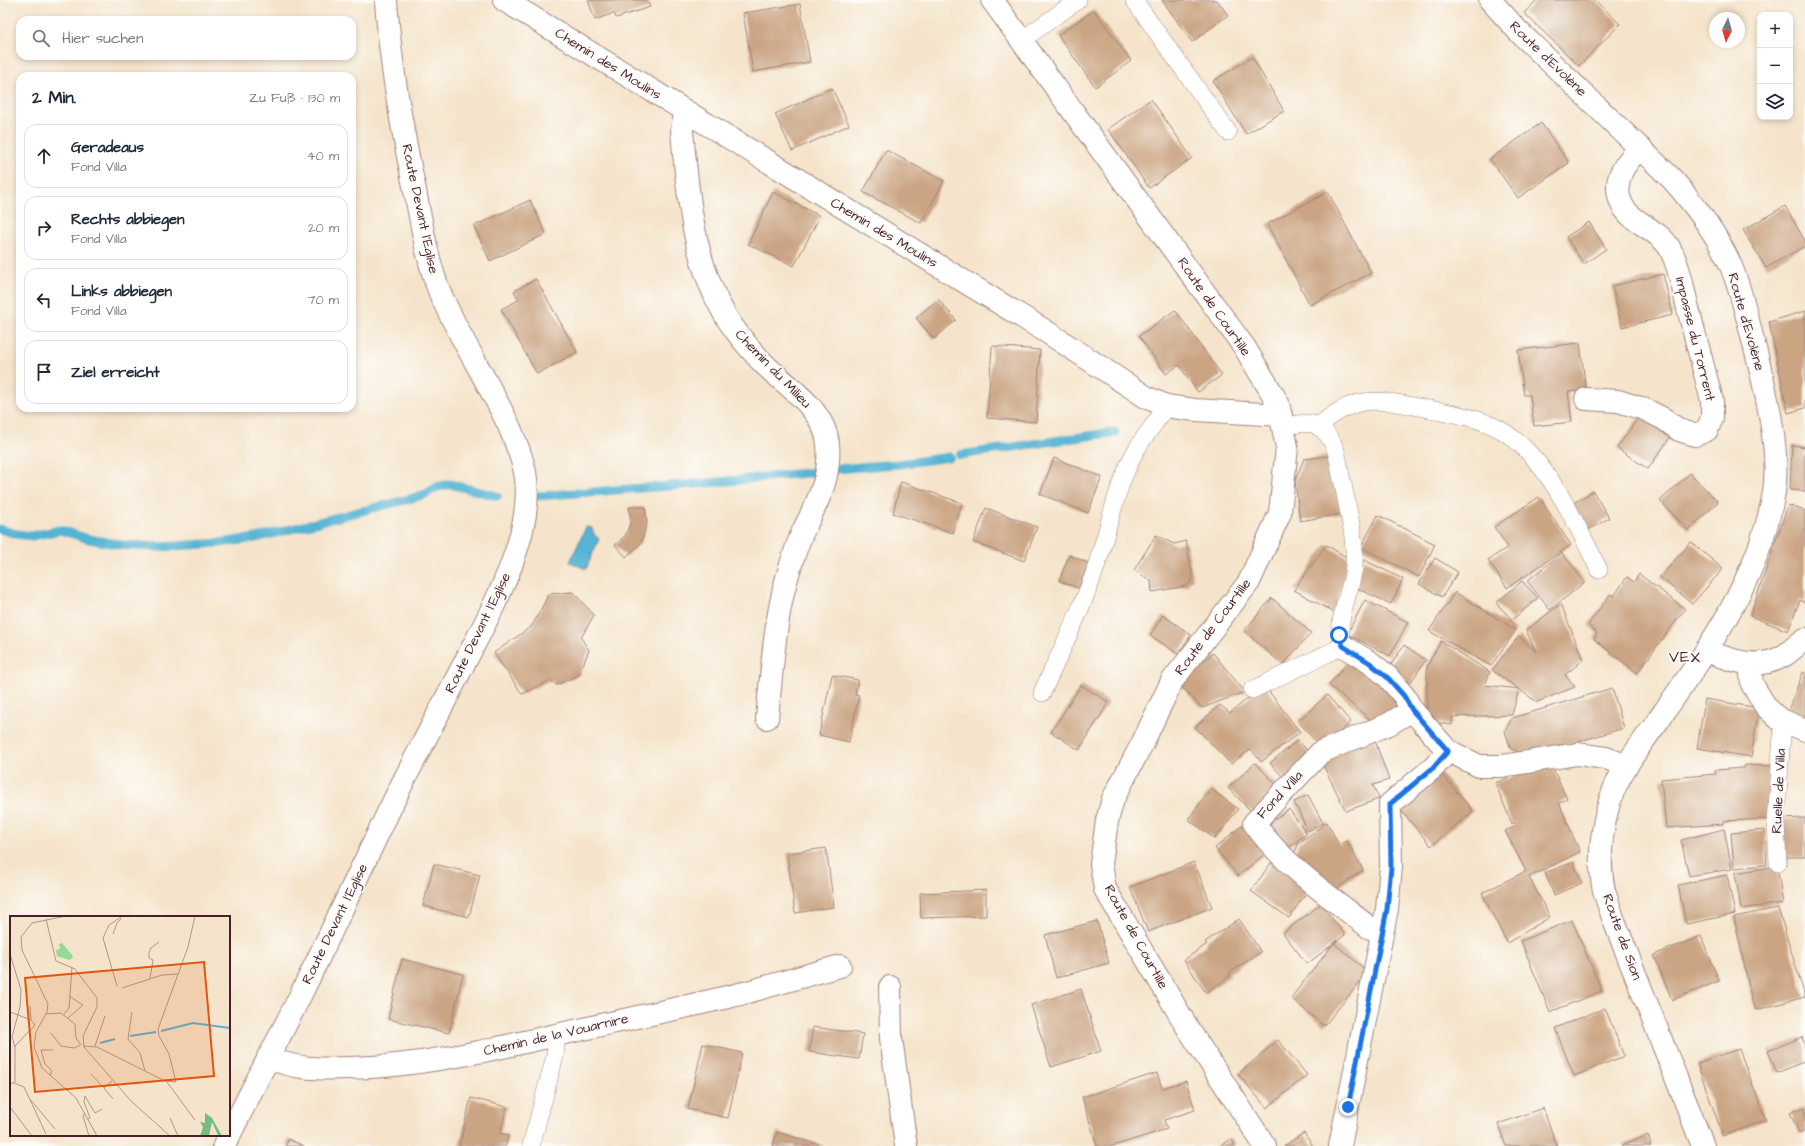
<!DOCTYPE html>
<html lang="de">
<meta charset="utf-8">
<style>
body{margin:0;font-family:"Architects Daughter",sans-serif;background:#f2f2f3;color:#1f2937}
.controls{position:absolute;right:12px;top:12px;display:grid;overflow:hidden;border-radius:8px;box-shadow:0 2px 6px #0003}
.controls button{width:36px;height:36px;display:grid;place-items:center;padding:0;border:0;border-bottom:1px solid #e0e1e3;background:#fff;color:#1f2937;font:20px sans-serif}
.compass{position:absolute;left:1709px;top:12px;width:36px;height:36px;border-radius:50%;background:#fff;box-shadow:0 2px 6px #0003;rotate:185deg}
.stop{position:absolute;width:12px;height:12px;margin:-9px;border:3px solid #1a73e8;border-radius:50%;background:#fff}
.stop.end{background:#1a73e8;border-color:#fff;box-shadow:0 1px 4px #0008}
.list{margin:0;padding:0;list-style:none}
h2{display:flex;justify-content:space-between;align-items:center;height:52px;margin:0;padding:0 16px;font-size:17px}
h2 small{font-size:13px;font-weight:400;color:#747a83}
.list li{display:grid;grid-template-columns:26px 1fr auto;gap:12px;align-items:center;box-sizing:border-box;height:64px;margin:0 8px 8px;padding:0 8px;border:1px solid #e0e1e3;border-radius:12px}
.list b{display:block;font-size:15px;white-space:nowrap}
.list p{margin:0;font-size:13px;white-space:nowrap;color:#747a83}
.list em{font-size:13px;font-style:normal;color:#747a83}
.icon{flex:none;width:22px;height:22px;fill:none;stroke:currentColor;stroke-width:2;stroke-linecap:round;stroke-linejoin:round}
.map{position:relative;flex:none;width:1805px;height:1146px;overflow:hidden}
.search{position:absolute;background:#fff;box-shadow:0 2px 6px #0003;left:16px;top:16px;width:340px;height:44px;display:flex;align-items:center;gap:10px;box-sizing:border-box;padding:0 14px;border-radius:12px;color:#747a83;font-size:15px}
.panel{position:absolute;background:#fff;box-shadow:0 2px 6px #0003;left:16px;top:72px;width:340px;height:340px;border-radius:12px}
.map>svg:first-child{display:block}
.water{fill:#55b3d3;stroke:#50697f}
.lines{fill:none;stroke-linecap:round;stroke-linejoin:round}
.stream{stroke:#55b3d3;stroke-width:9}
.building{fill:#caa483}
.lane-casing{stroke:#a0827b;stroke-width:18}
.street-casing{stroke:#a0827b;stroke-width:24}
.secondary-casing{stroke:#a0827b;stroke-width:24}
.lane{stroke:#fff;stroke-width:17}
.street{stroke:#fff;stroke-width:22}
.secondary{stroke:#fff;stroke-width:22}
.route{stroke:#1a73e8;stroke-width:5}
.labels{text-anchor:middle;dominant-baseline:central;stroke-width:3.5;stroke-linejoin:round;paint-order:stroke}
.street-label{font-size:14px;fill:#4a1f2b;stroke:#fdfcf7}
.quarter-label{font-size:16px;letter-spacing:1px;fill:#4a1f2b;stroke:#fdfcf7}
.inset-river{fill:none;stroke:#55b3d3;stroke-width:2}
.inset-road{fill:none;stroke:#b1958b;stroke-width:1}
.view{fill:#e0560e;fill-opacity:0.15;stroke:#e0560e;stroke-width:2}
.inset-edge{fill:none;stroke:#4a1f2b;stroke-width:2}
</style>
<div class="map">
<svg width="1805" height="1146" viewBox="0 0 1805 1146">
<rect width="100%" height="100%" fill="#fdfcf7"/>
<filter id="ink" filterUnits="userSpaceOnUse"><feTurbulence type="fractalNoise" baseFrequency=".025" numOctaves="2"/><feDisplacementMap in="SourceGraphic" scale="8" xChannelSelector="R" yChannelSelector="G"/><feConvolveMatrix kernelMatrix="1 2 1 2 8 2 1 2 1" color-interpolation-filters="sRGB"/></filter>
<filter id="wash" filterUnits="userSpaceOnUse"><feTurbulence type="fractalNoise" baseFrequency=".012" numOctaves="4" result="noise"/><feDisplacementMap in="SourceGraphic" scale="16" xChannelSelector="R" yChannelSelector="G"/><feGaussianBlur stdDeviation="0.9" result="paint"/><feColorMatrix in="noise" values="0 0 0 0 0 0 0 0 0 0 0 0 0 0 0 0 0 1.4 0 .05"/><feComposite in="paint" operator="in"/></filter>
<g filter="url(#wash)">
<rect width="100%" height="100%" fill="#f5e4cb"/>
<path class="water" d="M 586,527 L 592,528 L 594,534 L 599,539 L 586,569 L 570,562 Z"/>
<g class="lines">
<path class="stream" d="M 960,455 L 1115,432
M 836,469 L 898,464 L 950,457
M 537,496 L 708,483 L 815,472
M 0,529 L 16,534 L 32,536 L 60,530 L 89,539 L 122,545 L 160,547 L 219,543 L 256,538 L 409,499 L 426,494 L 437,487 L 450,484 L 497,496"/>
</g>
<g id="blocks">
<path class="building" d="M 588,0 L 647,0 L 650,7 L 616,18 L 614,13 L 595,20 Z
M 1162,0 L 1217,0 L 1228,15 L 1192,42 Z
M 1537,0 L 1595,0 L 1620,24 L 1579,66 L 1524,13 Z
M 800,4 L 810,62 L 753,72 L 743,13 Z
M 1094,10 L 1131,61 L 1095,87 L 1058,35 Z
M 1252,57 L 1284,111 L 1246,134 L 1213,81 Z
M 832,88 L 849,125 L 792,151 L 775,114 Z
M 1151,99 L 1192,158 L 1149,188 L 1108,129 Z
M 1541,123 L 1569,163 L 1518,198 L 1490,159 Z
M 886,150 L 944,181 L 921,223 L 863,192 Z
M 773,192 L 820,216 L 794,266 L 748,244 Z
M 1328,192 L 1371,273 L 1310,305 L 1267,224 Z
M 530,200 L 546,234 L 490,261 L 474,226 Z
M 1785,206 L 1805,241 L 1805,246 L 1766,268 L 1743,230 Z
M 1589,222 L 1606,249 L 1584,264 L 1566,237 Z
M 1663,274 L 1673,315 L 1622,327 L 1612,286 Z
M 536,279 L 577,352 L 537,374 L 501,309 L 519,300 L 514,291 Z
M 938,299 L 956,320 L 934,339 L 916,318 Z
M 1175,310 L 1222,375 L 1198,392 L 1179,365 L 1166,374 L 1139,336 Z
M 1805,311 L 1805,408 L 1788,413 L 1769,322 Z
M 1580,343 L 1586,390 L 1568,392 L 1572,422 L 1534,426 L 1530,395 L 1524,395 L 1518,350 Z
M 992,346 L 1040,350 L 1036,422 L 987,418 Z
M 1640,415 L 1671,436 L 1648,469 L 1617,448 Z
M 1792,445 L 1805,447 L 1805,491 L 1790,490 Z
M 1329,456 L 1341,514 L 1300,521 L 1295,481 L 1304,459 Z
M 1054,458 L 1102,477 L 1088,513 L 1040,494 Z
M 1690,473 L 1718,502 L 1688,530 L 1660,501 Z
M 901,482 L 962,503 L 953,533 L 893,513 Z
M 1593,491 L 1609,518 L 1588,530 L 1572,504 Z
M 1539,497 L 1571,545 L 1507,588 L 1488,560 L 1508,547 L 1494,527 Z
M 1788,505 L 1805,511 L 1805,603 L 1800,600 L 1788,631 L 1750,616 Z
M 629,507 L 645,507 L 647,523 L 641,543 L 626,557 L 615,545 L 625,536 L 631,522 Z
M 986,508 L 1037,527 L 1024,561 L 973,542 Z
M 1378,515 L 1435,544 L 1419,577 L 1361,547 Z
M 1156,535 L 1174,544 L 1186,541 L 1193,578 L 1187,586 L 1152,592 L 1151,581 L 1134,570 Z
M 1691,542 L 1723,569 L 1692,604 L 1660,577 Z
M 1326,545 L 1348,558 L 1338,600 L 1334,612 L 1294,590 Z
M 1562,553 L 1585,582 L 1550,610 L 1527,581 Z
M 1069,555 L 1088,563 L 1078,588 L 1059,581 Z
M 1435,558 L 1458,572 L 1442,597 L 1419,584 Z
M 1364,560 L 1403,579 L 1391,604 L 1352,586 Z
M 1639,574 L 1685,609 L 1637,673 L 1594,639 L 1597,633 L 1588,625 L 1610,594 L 1614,596 L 1627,577 L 1634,582 Z
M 1522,581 L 1538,598 L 1512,620 L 1496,603 Z
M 573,592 L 594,615 L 581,638 L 589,650 L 579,675 L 556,685 L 551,680 L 522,694 L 494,653 L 532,626 L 549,594 Z
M 1455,592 L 1516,630 L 1491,666 L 1429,631 Z
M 1272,598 L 1311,633 L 1283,665 L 1244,631 Z
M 1365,600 L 1408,622 L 1390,656 L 1347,634 Z
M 1561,604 L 1583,660 L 1565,675 L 1575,687 L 1537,702 L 1492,670 L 1519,636 L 1536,652 L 1526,630 Z
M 1163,615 L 1191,635 L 1178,654 L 1150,635 Z
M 1441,641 L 1490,672 L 1485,685 L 1519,689 L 1512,715 L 1452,717 L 1452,725 L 1427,721 L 1427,666 Z
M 1404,645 L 1426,660 L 1410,683 L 1388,669 Z
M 1213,653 L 1245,692 L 1202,708 L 1178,683 Z
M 1352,657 L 1402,698 L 1379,727 L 1329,685 Z
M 1803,672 L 1805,673 L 1805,724 L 1786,716 Z
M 832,675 L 858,680 L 855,694 L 859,695 L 849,742 L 819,735 Z
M 1081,685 L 1109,702 L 1079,750 L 1051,732 Z
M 1264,685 L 1300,732 L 1261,762 L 1251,749 L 1231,764 L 1195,727 L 1220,705 L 1230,713 Z
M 1612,688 L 1624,728 L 1530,756 L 1511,749 L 1505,731 L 1512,718 Z
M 1327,695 L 1351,722 L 1321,748 L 1298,721 Z
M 1705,699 L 1759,708 L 1751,757 L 1697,748 Z
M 1373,735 L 1389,780 L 1373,785 L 1379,799 L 1346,811 L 1321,761 Z
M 1298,740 L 1312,756 L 1286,780 L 1270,763 Z
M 1550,762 L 1567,799 L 1559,803 L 1580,852 L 1529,877 L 1550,917 L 1507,943 L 1482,893 L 1526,871 L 1505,831 L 1516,826 L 1515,822 L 1512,824 L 1495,783 Z
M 1255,763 L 1280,788 L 1254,814 L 1228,788 Z
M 1745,765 L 1776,766 L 1774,819 L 1723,821 L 1723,824 L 1666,828 L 1661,779 L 1716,774 L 1715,770 L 1744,768 Z
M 1441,773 L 1473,811 L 1431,846 L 1399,808 Z
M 1211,789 L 1238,809 L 1215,839 L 1188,819 Z
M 1308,795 L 1323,823 L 1308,831 L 1294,802 Z
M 1289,809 L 1307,834 L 1287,848 L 1269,824 Z
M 1805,818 L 1805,857 L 1780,857 L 1779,819 Z
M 1327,822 L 1339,845 L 1347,841 L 1363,870 L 1336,889 L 1292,858 L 1299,843 Z
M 1242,825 L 1266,853 L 1238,876 L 1215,848 Z
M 1724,829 L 1732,869 L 1689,876 L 1681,840 Z
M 1765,830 L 1767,865 L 1734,868 L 1731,833 Z
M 826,848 L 834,907 L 795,913 L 787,853 Z
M 1194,862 L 1212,907 L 1148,932 L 1130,887 Z
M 1573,862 L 1582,883 L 1554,895 L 1545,873 Z
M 1271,863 L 1309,889 L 1289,918 L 1251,891 Z
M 434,864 L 480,875 L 469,917 L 423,906 Z
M 1777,866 L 1783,903 L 1741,909 L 1735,873 Z
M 1727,875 L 1735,914 L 1686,924 L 1678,885 Z
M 986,890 L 986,916 L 921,918 L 920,893 Z
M 1321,904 L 1345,935 L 1307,964 L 1283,933 Z
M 1778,908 L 1805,997 L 1756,1010 L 1752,1001 L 1734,917 Z
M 1239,919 L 1261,952 L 1229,973 L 1230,976 L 1206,993 L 1184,960 L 1207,944 L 1205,942 Z
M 1572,920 L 1602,991 L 1550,1012 L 1521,941 Z
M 1097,921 L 1109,963 L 1056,978 L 1045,935 Z
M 1701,936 L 1719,981 L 1672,1000 L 1654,955 Z
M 1334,943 L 1368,972 L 1324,1026 L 1291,998 Z
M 402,959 L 463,974 L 449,1033 L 388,1019 Z
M 1081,989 L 1101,1051 L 1051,1067 L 1031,1005 Z
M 1605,1008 L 1624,1056 L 1574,1076 L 1555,1028 Z
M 813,1027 L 863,1034 L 859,1059 L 809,1052 Z
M 1802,1037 L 1805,1046 L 1805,1061 L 1777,1073 L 1768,1051 Z
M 1278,1040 L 1307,1075 L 1267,1108 L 1238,1074 Z
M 703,1044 L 742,1053 L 728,1118 L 688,1109 Z
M 1739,1049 L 1766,1120 L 1723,1136 L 1697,1063 Z
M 1157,1073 L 1162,1088 L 1186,1081 L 1195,1110 L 1164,1120 L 1167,1129 L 1113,1146 L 1097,1146 L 1082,1097 Z
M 471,1098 L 507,1107 L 500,1133 L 508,1135 L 506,1146 L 459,1146 Z
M 1805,1107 L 1805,1130 L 1799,1133 L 1790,1113 Z
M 1543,1108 L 1557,1146 L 1506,1146 L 1498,1124 Z
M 777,1132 L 825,1146 L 773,1146 Z
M 1304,1133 L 1313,1146 L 1284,1146 Z
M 1648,1135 L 1651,1146 L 1621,1146 Z
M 288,1139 L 304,1146 L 286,1146 Z
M 1232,1139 L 1235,1146 L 1219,1146 Z"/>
</g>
</g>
<g filter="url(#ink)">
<use href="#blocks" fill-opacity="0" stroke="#a0827b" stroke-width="1"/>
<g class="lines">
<defs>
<path id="lane" d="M 1134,0 L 1228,132
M 1022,40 L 1078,0
M 1318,427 C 1350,397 1374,398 1413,406 C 1444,412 1480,416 1506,433 C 1548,461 1578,526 1599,570
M 1252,690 L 1343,646 C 1334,620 1352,592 1354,566 C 1356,539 1348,510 1343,484 C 1340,474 1339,462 1336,451 C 1333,443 1328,434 1321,428 C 1311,420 1295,425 1283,426
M 1042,693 C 1061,650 1083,608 1097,564 C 1109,527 1116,488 1134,454 C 1143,436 1157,423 1166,406
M 1778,863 L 1776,823 L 1783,720
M 531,1146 L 555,1056 L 556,1047 L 553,1036"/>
<path id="street" d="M 504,0 L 1047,332 L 1146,397 L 1166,406 L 1195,410 L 1281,415
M 992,0 L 1245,348 L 1278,403 L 1287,447 L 1280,513 L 1249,582 L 1172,681 L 1142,744 L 1113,799 L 1107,821 L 1101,864 L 1105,889 L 1189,1030 L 1265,1146
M 688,114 L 683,123 L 682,131 C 688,194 692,259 725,315 C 735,332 749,348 763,363 C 785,385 825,409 828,444 C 831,477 818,501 804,529 C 796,546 791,564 786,581 C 774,625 772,673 767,718
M 1586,399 L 1618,401 L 1644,409 L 1664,419 L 1679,430 L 1695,435 L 1707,430 L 1712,418 L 1712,401 C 1704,369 1695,337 1687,304 C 1682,285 1679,264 1669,247 C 1656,226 1624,222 1619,196 C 1614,176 1627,161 1640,148
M 1343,646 L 1371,663 L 1388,677 L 1404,696 L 1412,710 L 1447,750 L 1479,766 L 1502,766 L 1577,754 L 1606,758 L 1627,766
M 1750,664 L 1752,684 L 1766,707 L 1779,719 L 1805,730
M 1381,931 L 1370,928 C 1329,896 1284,866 1254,823 L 1321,752 L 1389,724 L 1412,710
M 890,987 L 891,1038 L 906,1146
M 268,1057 C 295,1070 320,1069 350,1068 C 431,1066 509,1045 588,1028 C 640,1016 692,1006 744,993 C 776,984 808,975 840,966
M 224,1146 C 249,1095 275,1046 300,996 C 335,925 368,853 403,782 C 424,742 445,701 466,660 C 492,610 533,537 526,479 C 524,461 516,443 509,426 C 488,381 460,339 440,293 C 427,261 422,225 415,191 C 402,128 390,64 386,0
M 1340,1146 L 1387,909 L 1391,867 L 1390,804 L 1434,767 L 1448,751"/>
<path id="secondary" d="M 1490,0 L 1518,31 L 1672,179 C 1695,205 1717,234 1731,266 C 1743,295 1749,326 1757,356 C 1767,396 1780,452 1774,492 C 1760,576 1711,645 1664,712 C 1648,736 1627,760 1615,787 C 1602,818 1597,858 1604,891 C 1607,900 1610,909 1613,918 L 1703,1146
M 1707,651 C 1732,661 1759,671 1785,655 C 1792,650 1798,644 1805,639"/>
</defs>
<use href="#lane" class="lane-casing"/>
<use href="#street" class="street-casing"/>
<use href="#secondary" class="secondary-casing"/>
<use href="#lane" class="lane"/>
<use href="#street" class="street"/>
<use href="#secondary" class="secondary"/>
</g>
</g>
<g class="lines" filter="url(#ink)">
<path class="route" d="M 1339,635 L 1343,646 L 1370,663 L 1388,678 L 1404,696 L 1412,710 L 1448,751 L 1434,767 L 1390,804 L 1391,867 L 1387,909 L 1348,1107"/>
</g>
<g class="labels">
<g class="street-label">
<text transform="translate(1548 59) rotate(44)">Route d'Evolène</text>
<text transform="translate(608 64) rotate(32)">Chemin des Moulins</text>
<text transform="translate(420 209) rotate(78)">Route Devant l'Eglise</text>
<text transform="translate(884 233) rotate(31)">Chemin des Moulins</text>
<text transform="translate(1214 307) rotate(55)">Route de Courtille</text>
<text transform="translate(1746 322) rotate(74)">Route d'Evolène</text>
<text transform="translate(1695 339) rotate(76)">Impasse du Torrent</text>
<text transform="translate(773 369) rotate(46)">Chemin du Milieu</text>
<text transform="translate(1213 627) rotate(-53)">Route de Courtille</text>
<text transform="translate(478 633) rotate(-64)">Route Devant l'Eglise</text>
<text transform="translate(1779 791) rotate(-87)">Ruelle de Villa</text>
<text transform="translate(1280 795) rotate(-47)">Fond Villa</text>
<text transform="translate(335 924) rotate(-64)">Route Devant l'Eglise</text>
<text transform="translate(1136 937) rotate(61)">Route de Courtille</text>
<text transform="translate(1622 937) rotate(70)">Route de Sion</text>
<text transform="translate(556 1035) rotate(-13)">Chemin de la Vouarnire</text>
</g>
<g class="quarter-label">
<text x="1685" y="657">VEX</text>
</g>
</g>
<g transform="translate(10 916)">
<rect width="220" height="220" fill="#f5e4cb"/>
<path d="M 52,27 L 62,39 L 63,42 L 59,44 L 47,40 L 46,34 L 50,33 L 49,28 Z" fill="#95db95"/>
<path d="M 195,197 L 202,202 L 212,220 L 208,219 L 202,206 L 199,220 L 190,220 L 193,211 L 190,206 L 195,207 Z" fill="#78bb7e"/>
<path class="inset-river" d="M 151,115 L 183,107 L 220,112M 120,120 L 146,116M 90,127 L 105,123"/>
<path class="inset-road" d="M 56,0 L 22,7 L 11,21 L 12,34 L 38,88 L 37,96 L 26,116 L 24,131 L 32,152 L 66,182 L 87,220M 36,3 L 46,45 L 65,53 L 87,82 L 87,91 L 73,120 L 74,131 L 121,185 L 160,220M 103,18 L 107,7 L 111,3M 0,38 L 11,74 L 10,91 L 2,121 L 5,131M 140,62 L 143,44 L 139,42 L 139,37 L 141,32 L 149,26M 107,70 L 93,22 L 99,9 L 113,0M 112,72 L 152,59 L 168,58M 20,90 L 21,104M 0,96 L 21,104 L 25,109M 122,96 L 118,123 L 130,137 L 135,155M 36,98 L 51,97 L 65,108M 54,98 L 59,92 L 62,51M 58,102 L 73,89 L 59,80M 65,108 L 66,122 L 71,129M 41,117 L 51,130 L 64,132 L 70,129M 73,130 L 87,131 L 155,165 L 166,166 L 159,138 L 149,120 L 148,113 L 178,31 L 185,0M 85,130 L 95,100M 81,158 L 94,172 L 102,165M 40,160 L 42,155 L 35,148 L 31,134 L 43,134M 157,166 L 185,204M 4,167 L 14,171 L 36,218M 0,168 L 5,166 L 5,130 L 25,109M 94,172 L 103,183M 20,183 L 45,213M 0,191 L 22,220M 75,197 L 73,200 L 79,220M 160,202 L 168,220M 78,203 L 80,202 L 74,186 L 75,180 L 85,197 L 92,193"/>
<path class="view" d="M 194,46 L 204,160 L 25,176 L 15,62 Z"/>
<rect width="220" height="220" class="inset-edge"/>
</g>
</svg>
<div class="controls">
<button>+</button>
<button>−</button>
<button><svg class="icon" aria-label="layers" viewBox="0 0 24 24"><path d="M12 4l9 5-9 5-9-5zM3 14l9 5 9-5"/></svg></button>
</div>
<svg class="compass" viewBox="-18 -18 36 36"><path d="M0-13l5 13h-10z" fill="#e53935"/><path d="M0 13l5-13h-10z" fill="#747a83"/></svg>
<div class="stop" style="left:1339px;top:635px"></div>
<div class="stop end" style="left:1348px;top:1107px"></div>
<div class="search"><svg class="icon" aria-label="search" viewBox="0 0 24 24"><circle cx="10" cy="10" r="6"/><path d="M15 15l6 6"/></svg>Hier suchen</div>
<section class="panel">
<h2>2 Min.<small>Zu Fuß · 130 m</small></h2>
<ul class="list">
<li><svg class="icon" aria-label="ahead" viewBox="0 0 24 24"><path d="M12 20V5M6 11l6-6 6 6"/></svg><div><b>Geradeaus</b><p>Fond Villa</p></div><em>40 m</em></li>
<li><svg class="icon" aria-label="right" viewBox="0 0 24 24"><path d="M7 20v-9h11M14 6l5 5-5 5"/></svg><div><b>Rechts abbiegen</b><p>Fond Villa</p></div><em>20 m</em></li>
<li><svg class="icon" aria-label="left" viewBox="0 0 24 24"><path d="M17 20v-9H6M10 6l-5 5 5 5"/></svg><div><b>Links abbiegen</b><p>Fond Villa</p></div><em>70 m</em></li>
<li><svg class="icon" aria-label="arrive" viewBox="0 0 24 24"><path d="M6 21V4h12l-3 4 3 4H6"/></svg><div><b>Ziel erreicht</b></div></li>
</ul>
</section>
</div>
